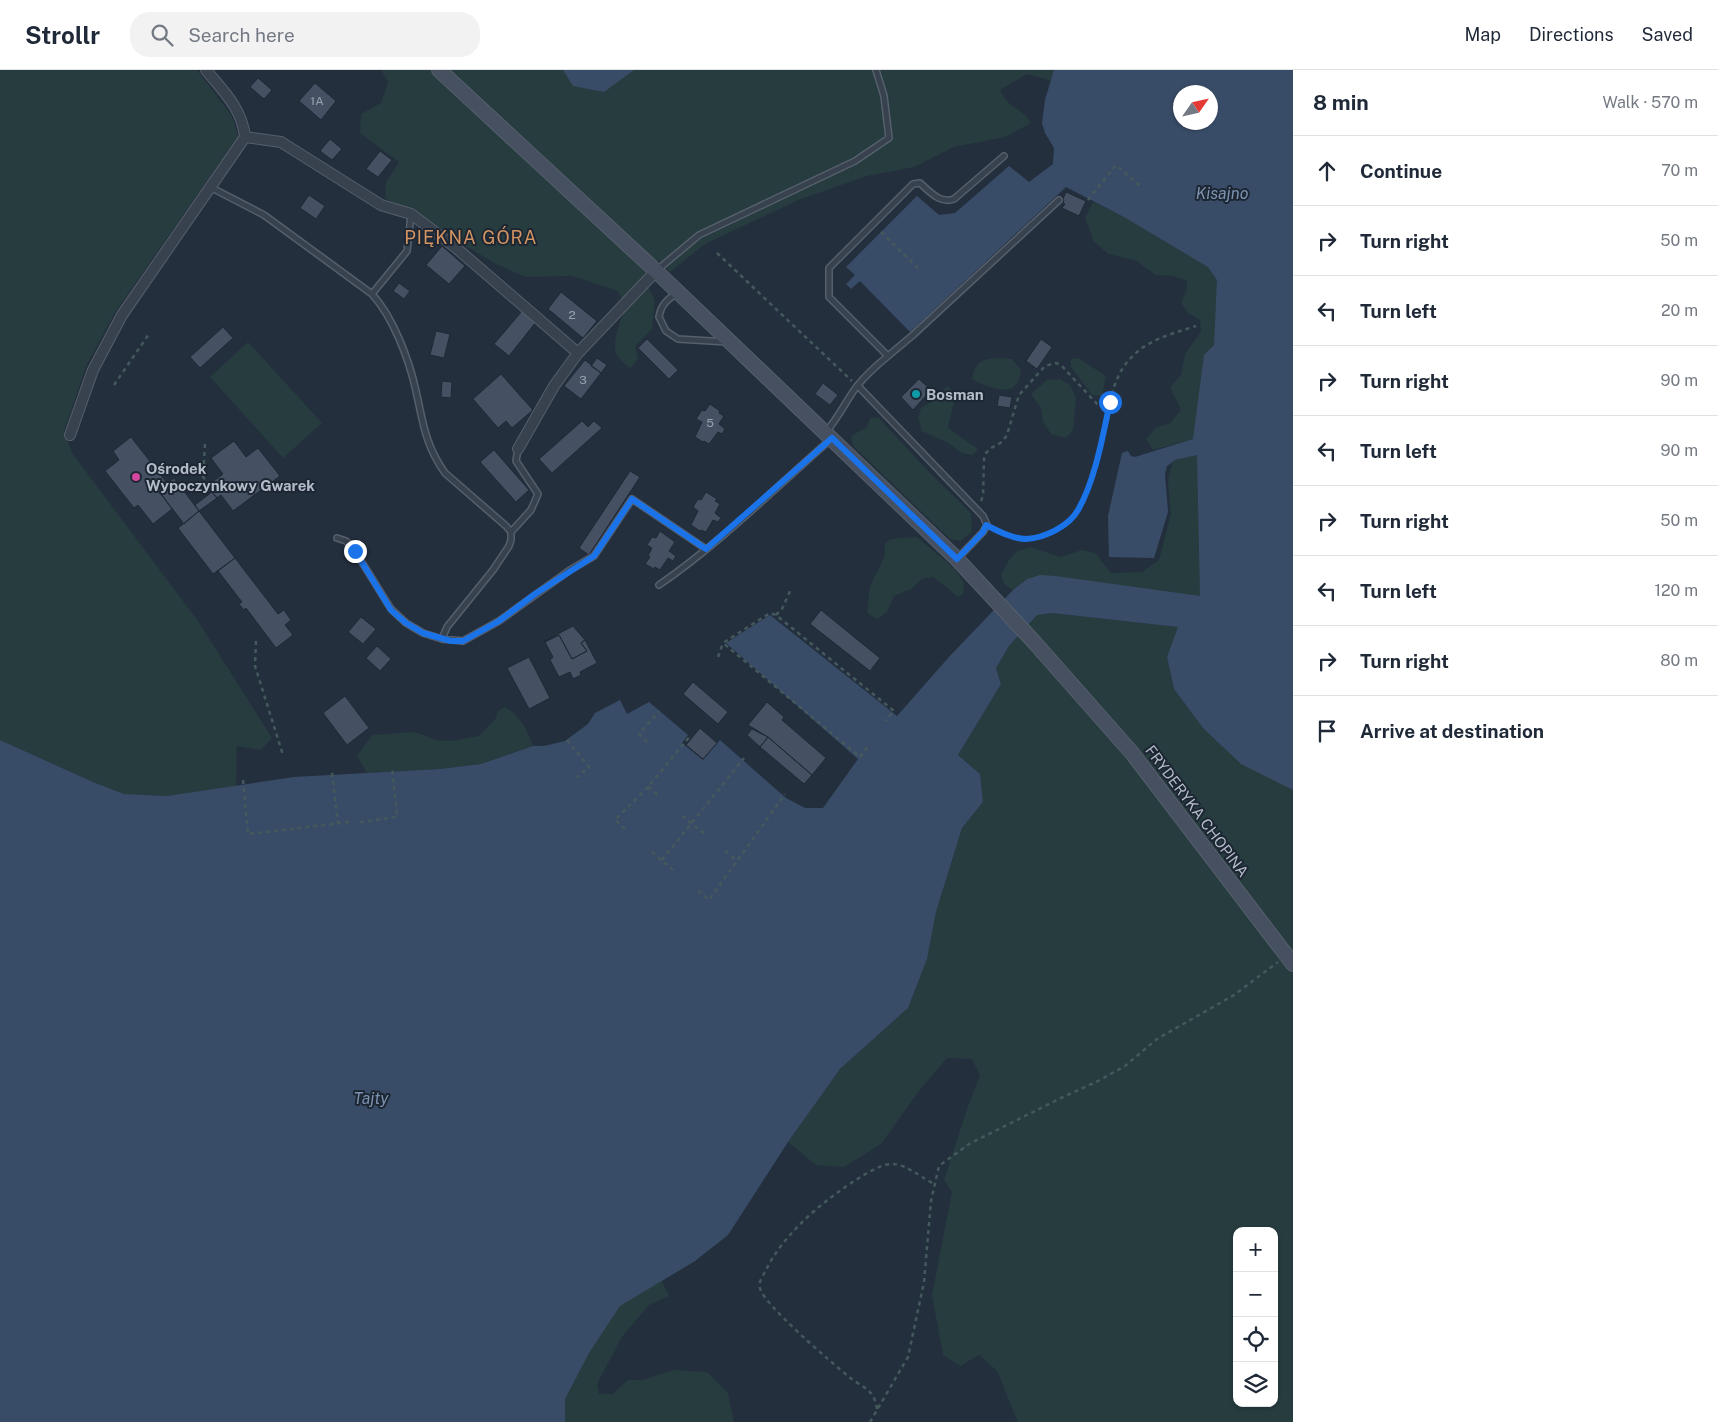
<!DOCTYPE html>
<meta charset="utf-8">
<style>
body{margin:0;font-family:"Public Sans",sans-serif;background:#f2f2f3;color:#1f2937}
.controls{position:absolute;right:15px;bottom:15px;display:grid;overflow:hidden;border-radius:10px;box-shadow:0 1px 4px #0004}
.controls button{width:45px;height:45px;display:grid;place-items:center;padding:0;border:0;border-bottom:1px solid #e0e1e3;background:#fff;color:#1f2937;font:25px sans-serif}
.compass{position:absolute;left:1173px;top:15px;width:45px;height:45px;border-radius:50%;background:#fff;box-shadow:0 1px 4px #0004;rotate:56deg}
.stop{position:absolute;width:15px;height:15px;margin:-11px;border:4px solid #1a73e8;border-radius:50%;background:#fff}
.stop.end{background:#1a73e8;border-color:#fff;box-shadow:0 1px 5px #0008}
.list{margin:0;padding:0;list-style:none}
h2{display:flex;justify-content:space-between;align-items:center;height:65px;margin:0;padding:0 20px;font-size:21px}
h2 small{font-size:16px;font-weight:400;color:#747a83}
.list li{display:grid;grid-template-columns:32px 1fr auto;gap:15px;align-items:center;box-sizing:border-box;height:70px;padding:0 20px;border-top:1px solid #e0e1e3}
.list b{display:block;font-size:19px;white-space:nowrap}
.list em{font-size:16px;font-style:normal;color:#747a83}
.icon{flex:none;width:28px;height:28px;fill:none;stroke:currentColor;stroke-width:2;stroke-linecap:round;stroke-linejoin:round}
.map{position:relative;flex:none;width:1293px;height:1352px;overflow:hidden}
header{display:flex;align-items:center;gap:30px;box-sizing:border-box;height:70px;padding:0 25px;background:#fff;border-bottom:1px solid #e0e1e3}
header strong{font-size:24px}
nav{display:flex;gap:28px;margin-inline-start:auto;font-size:18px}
.search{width:350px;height:45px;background:#f2f2f3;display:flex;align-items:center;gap:12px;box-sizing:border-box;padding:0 18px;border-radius:20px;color:#747a83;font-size:19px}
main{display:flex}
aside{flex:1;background:#fff}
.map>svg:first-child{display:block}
.green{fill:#263c3f;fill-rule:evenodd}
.water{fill:#394c67;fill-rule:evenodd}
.building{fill:#455162;stroke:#1f2835}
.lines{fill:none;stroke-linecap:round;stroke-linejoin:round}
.lane-casing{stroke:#565f6c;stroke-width:8}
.street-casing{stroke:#565f6c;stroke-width:12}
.secondary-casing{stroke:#565f6c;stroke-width:16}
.path{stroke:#44595c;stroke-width:2.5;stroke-dasharray:4 4;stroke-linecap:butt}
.lane{stroke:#38414e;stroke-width:5}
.street{stroke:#38414e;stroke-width:10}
.secondary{stroke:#465061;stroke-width:14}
.route{stroke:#1a73e8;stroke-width:6}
.culture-dot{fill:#0f9aa8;stroke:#1d2633;stroke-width:2}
.hotel-dot{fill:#d1479c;stroke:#1d2633;stroke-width:2}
.labels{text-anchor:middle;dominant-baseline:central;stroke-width:4;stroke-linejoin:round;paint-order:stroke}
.number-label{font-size:12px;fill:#98a1af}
.poi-label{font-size:15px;font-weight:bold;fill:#b4bcc9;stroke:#1d2633;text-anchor:start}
.street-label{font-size:15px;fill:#b4bcc9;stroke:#1d2633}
.water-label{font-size:16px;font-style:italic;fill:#7c92b1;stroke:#1d2633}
.quarter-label{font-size:18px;letter-spacing:1px;fill:#d59563;stroke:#1d2633}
</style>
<header>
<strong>Strollr</strong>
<div class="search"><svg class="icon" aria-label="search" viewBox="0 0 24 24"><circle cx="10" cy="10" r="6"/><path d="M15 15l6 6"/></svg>Search here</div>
<nav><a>Map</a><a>Directions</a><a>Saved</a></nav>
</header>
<main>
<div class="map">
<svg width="1293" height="1352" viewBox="0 0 1293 1352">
<rect width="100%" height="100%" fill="#242f3e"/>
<path class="green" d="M 0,0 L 197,0 L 232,46 L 238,66 L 116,241 L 87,294 L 64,361 L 72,383 L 198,551 L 272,668 L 261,680 L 237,676 L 236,717 L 167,726 L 124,724 L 93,712 L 0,670 Z
M 381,0 L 1123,0 L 1045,63 C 1040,45 1046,29 1052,11 L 1027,4 L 1000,20 C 1007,38 1020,36 1031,53 L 1005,67 L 954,77 L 914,97 L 867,106 L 801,129 L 705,174 L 670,202 L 659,190 L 643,206 L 655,231 L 652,259 L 635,276 L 638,289 L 630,298 C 625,294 618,289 616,283 C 612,269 621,250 626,237 L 618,221 L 572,206 L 526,207 L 496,194 L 385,128 L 386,112 L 399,92 L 360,63 L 361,44 L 381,33 L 388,12 Z
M 1093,132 L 1242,198 L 1193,369 L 1153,380 L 1146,369 L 1156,358 L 1170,353 L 1181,340 L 1170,317 L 1181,305 L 1185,284 L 1201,262 L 1200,250 L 1188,243 L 1181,233 L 1187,219 L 1187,211 L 1173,206 L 1156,205 L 1135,190 L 1109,184 L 1094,172 L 1085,148 Z
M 248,272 L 322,353 L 283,388 L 210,307 Z
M 998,288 L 1012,289 L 1021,300 C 1020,303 1020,309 1018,312 C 1009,328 983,315 972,309 C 975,292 982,289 998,288 Z
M 1078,288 L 1106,306 L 1102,326 L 1092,325 L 1071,297 L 1071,289 Z
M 1060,309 L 1070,315 L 1076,328 L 1073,360 L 1066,368 L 1051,364 L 1043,352 L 1041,338 L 1031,324 L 1047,310 Z
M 947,316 L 955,323 C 955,334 950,345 948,357 C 957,366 968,371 978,379 L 973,385 L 962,383 L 948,373 L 922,361 L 918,348 L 921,338 L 935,329 Z
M 870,348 L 879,348 L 929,402 L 971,443 L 972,461 L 961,471 L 950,469 L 853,376 L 851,366 L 867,357 Z
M 1238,371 L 1200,527 L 1056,506 L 1027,509 L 1013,520 L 1004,514 L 1001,505 L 1009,490 L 1016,482 L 1030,477 L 1061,487 L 1082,480 L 1095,483 L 1111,503 L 1142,502 L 1159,490 L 1171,444 L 1168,413 L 1170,401 L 1173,391 Z
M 917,467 L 955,499 L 964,513 L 963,524 L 957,527 L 949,519 L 933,507 L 922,509 L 911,519 L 894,526 L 887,542 L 877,549 L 867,543 L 870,516 L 885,486 L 885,474 L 890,469 Z
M 1052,543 L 1179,557 L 1167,587 L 1174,619 L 1203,658 L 1293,720 L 1293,1352 L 1018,1352 L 997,1301 L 979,1285 L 960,1296 L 943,1285 L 932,1225 L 952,1122 L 944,1110 L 967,1039 L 980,1005 L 972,989 L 947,988 L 918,1022 L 881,1074 L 844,1097 L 816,1095 L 788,1072 L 840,999 L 908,938 L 927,889 L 936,842 L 962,758 L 983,732 L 980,704 L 958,685 L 1001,614 L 996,598 L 1009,576 L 1037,545 ZM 1237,1161 L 1274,1161 L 1274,1333 L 1237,1333 Z
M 505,637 C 521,646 527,660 533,676 L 481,694 L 440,699 L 367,703 L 357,686 L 372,665 L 415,662 L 436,670 L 452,671 L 479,666 L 496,648 L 498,641 Z
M 728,1165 L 695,1191 L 662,1211 L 669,1226 L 649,1235 L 622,1267 L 597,1314 L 599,1324 L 612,1324 L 628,1310 L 643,1310 L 673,1300 L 707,1302 L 728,1323 L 734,1352 L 520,1352 L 495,1252 Z"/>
<path class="water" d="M 563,0 L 634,0 L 604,22 L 573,16 Z
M 1054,0 L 1293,0 L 1293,720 L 1241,694 L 1203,658 L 1174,619 L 1167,587 L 1178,557 L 1052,543 L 1037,545 L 1009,576 L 996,598 L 1001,614 L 958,685 L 980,704 L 983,732 L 962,758 L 936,842 L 927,889 L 908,938 L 840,999 L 788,1072 L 728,1165 L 695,1191 L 620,1236 L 589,1283 L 565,1329 L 565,1352 L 0,1352 L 0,670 L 93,712 L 124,724 L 167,726 L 294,707 L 440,699 L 481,694 L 533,676 L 544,676 L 565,671 L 588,654 L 595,643 L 620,630 L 627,644 L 649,632 L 688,665 L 682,673 L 703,690 L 720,670 L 786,728 L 805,738 L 823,738 L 858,689 L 726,573 L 770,545 L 897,646 L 949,587 L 1013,520 L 1027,509 L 1040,505 L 1056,506 L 1200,526 L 1197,385 L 1175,390 L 1167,396 L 1165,404 L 1168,442 L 1154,488 L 1109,487 L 1108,446 L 1122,383 L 1128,381 L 1131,386 L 1135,387 L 1193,369 L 1204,285 L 1214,275 L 1217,210 L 1208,197 L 1124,147 L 1066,117 L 910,262 L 860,211 L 851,219 L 846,214 L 855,205 L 846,197 L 917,126 L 939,145 L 955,143 L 1009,96 L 1029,112 L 1053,94 L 1054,78 L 1045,63 L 1042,53 L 1045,30 ZM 1180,22 L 1210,22 L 1210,52 L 1180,52 Z"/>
<path class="building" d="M 258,8 L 272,20 L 264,29 L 250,17 Z
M 315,13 L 336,31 L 321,50 L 299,31 Z
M 330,69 L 342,79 L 332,90 L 320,81 Z
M 380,81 L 392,90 L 378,107 L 366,99 Z
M 1066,122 L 1086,131 L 1079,146 L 1062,138 L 1065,134 L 1063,133 L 1064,130 L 1063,129 Z
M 309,125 L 325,136 L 316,149 L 300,138 Z
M 442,176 L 465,196 L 449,214 L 426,195 Z
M 399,213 L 410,221 L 404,229 L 393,221 Z
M 561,222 L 597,251 L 583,268 L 548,239 Z
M 522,241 L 536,252 L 509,286 L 494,274 Z
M 223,257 L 233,268 L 200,298 L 190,287 Z
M 436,261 L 450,264 L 444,288 L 430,285 Z
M 647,269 L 678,300 L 669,309 L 638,278 Z
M 1041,269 L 1052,277 L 1037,299 L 1026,291 Z
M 597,288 L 607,295 L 601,303 L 591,296 Z
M 585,290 L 601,303 L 581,329 L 564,316 Z
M 501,304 L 533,340 L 512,358 L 506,351 L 498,358 L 473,329 Z
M 919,309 L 931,320 L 913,340 L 901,327 Z
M 442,311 L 452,312 L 451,328 L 441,327 Z
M 823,313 L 838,325 L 830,335 L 815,324 Z
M 999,325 L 1012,327 L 1010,338 L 997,336 Z
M 710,334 L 720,341 L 719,343 L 724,346 L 719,354 L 725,359 L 722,364 L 718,362 L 709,374 L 704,371 L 703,372 L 695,367 L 702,352 L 696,349 L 702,340 L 705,341 Z
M 582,351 L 588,357 L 594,351 L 602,358 L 552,403 L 539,389 Z
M 131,367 L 167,413 L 158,420 L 172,439 L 153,454 L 138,435 L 134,438 L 105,401 L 119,390 L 113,381 Z
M 234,371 L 246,387 L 258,378 L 280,406 L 233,441 L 221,425 L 217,428 L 207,416 L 223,404 L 211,388 Z
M 494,380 L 529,420 L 516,432 L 480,392 Z
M 630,401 L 640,407 L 589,485 L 579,478 Z
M 174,408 L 199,441 L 184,454 L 158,420 Z
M 212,422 L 217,428 L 199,441 L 195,435 Z
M 706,422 L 717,429 L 715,431 L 720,434 L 715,443 L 721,448 L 718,452 L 713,450 L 706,462 L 701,460 L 700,461 L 691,455 L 698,441 L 693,437 L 698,429 L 701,430 Z
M 199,441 L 235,488 L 213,504 L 178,458 Z
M 660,461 L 675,472 L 669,481 L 676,486 L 673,491 L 668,488 L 660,500 L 655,497 L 654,499 L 645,494 L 650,487 L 648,486 L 652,478 L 647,475 L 652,467 L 656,468 Z
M 235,488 L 278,544 L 284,540 L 291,550 L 285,555 L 293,565 L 276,578 L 246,538 L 244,540 L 239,534 L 242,532 L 218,501 Z
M 821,540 L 880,588 L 870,601 L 810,554 Z
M 361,547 L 376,559 L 363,574 L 348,562 Z
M 573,556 L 585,570 L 581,573 L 587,581 L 572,589 L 559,565 L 543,572 Z
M 559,565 L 572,589 L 587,581 L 581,573 L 585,570 L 597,593 L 580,602 L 581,605 L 573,609 L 570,602 L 559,607 L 550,590 L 553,587 L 545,572 Z
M 377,576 L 391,589 L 380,601 L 366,588 Z
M 529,587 L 550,628 L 529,639 L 507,598 Z
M 693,612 L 728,642 L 718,654 L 683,624 Z
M 345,626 L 369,658 L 347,675 L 323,643 Z
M 767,632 L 784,647 L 782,650 L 826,688 L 812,705 L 768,667 L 748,655 Z
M 700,658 L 717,673 L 703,689 L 686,675 Z
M 752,659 L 768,667 L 760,677 L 747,665 Z
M 768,667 L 812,705 L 804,714 L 760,677 Z"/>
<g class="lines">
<defs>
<path id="lane" d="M 210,117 L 264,145 L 372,224 C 393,247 409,289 416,321 C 423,352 425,375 445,403 L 506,456 L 511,462 L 511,470 L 509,476 L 493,500 L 447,557 L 442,569
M 656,201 L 699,165 L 855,91 L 889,68 L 884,26 L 876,0
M 678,223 C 667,229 661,235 659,247 L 666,261 L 678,269 L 727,272
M 372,224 L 407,181 L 411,145
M 888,286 L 913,265 L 1059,130
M 858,316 L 983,446 L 987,455 L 983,462 L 958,488
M 826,362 C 838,348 846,331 857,316 C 866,305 877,295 888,286 L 829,227 L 829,198 L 913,114 L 920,113 C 930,122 940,134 954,129 L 1004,86
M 511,462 L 531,440 L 538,424 L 516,391 L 518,379
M 337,468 L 346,471 L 355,481 L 391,539 L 406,553 L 423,563 L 442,569 L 463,571 L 499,551 L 570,500 L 594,486 L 632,429 L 706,479
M 659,515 C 720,473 774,419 830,370"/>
<path id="street" d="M 245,67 L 281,72 L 381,135 L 411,144 L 455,177 L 578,283
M 70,365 L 93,300 L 122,245 L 245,67 C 242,38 223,21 206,0
M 518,379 L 554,316 L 578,283 L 656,201"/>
<path id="secondary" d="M 439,0 L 656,201 L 957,489 L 1035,573 L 1132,683 L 1293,894"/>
</defs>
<use href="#lane" class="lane-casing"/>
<use href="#street" class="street-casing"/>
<use href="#secondary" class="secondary-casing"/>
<path class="path" d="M 1088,130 L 1116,95 L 1140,116
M 881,162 L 918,198
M 717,183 L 852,311
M 114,315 L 149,264
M 205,374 L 203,407 L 209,414
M 981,431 L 983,426 L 984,389 L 986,383 L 991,378 L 1002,372 L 1007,365 L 1019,325 L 1045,296 L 1056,293 L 1061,295 L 1097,334 L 1108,339
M 994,458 C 1013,468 1027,472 1048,463 C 1056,460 1065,455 1071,449 C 1092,428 1101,368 1108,339 C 1112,322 1117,303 1129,290 C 1146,270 1171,264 1196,256
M 776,545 L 782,539 L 791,519
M 256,571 L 255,596 L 283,685
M 718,587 L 723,573
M 567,670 L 589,697 L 577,707
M 647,672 L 639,664 L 659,641
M 867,677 L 860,687 L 723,573 L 770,543 L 776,545 L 894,641 L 885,651
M 332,703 L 338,753
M 243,710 L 248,764 L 350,752
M 648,717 L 658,725
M 682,746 L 705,764
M 360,752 L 397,747 L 392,697
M 625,759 L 615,750 L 648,717 L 691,665
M 725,781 L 737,791
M 652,782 L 673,800
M 662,790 L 744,688
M 698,821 L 709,830 L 785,724
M 877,1339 C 874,1318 862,1318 848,1306 C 832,1293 763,1234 760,1218 C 758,1212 763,1206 766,1200 C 784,1163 824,1130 859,1108 C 897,1084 899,1094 934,1114
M 870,1352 L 908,1287 L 924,1212 L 931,1131 L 939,1096 L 969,1074 L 1061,1028 L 1098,1011 L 1125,996 L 1157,969 L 1234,925 L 1278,892"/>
<use href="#lane" class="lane"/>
<use href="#street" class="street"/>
<use href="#secondary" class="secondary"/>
</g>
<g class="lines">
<path class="route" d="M 355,481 L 391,540 L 406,553 L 423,563 L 451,571 L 463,571 L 499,551 L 535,524 L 594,486 L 632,429 L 706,479 L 832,368 L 957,489 L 983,462 L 986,455 C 998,461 1013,469 1026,469 C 1045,468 1069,456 1078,440 C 1095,411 1103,365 1110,332"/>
</g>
<circle class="culture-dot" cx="916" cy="324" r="5"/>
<circle class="hotel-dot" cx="136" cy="407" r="5"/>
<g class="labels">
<g class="number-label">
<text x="317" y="31">1A</text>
<text x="572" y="245">2</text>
<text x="583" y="310">3</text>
<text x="710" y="353">5</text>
</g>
<g class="poi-label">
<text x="926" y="324">Bosman</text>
<text x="146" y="398">Ośrodek<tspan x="146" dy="17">Wypoczynkowy Gwarek</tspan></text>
</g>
<g class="street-label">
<text transform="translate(1197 741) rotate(53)">FRYDERYKA CHOPINA</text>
</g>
<g class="water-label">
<text x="1222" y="123">Kisajno</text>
<text x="371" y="1028">Tajty</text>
</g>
<g class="quarter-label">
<text x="471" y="167">PIĘKNA GÓRA</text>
</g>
</g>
</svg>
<div class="controls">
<button>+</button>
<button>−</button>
<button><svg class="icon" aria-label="locate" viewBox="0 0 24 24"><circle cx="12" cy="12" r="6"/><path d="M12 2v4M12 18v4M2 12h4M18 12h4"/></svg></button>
<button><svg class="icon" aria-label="layers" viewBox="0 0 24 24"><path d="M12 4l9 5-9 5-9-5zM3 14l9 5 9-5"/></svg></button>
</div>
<svg class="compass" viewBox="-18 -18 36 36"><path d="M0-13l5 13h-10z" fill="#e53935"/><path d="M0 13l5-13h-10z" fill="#747a83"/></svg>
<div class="stop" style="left:1110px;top:332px"></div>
<div class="stop end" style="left:355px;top:481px"></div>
</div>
<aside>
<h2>8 min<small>Walk · 570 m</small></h2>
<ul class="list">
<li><svg class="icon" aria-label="ahead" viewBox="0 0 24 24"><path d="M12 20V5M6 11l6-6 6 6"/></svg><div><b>Continue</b></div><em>70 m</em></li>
<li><svg class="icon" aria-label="right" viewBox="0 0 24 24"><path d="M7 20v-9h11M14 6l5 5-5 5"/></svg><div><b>Turn right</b></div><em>50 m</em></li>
<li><svg class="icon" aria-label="left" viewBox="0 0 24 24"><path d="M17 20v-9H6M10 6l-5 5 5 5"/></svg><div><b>Turn left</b></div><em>20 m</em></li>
<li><svg class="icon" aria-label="right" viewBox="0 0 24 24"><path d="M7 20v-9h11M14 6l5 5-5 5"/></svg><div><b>Turn right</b></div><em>90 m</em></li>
<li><svg class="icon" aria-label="left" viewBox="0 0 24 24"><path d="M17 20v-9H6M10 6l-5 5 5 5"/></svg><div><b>Turn left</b></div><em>90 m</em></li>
<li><svg class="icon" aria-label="right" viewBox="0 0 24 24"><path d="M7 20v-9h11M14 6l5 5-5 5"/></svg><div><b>Turn right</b></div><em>50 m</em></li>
<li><svg class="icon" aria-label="left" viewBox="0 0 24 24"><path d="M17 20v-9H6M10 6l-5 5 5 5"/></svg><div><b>Turn left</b></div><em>120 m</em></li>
<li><svg class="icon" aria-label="right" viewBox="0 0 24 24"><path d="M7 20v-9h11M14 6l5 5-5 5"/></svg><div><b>Turn right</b></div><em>80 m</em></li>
<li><svg class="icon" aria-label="arrive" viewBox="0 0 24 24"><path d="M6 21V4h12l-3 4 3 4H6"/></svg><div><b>Arrive at destination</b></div></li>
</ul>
</aside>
</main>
